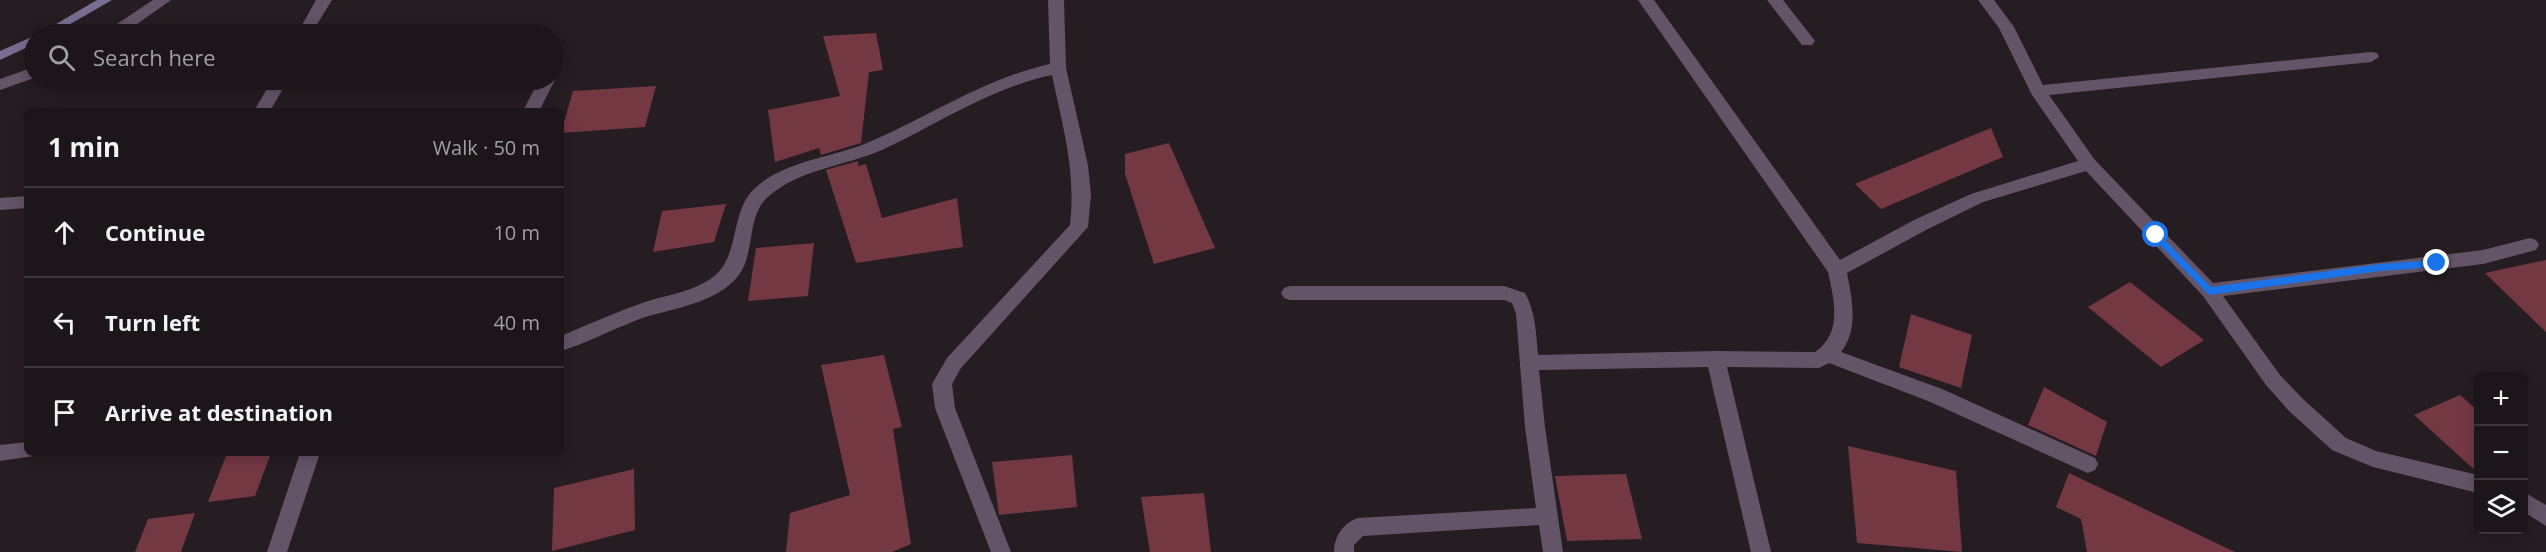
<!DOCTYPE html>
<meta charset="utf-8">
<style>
body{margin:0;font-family:"Open Sans",sans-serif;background:#292327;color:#f1f3f6}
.controls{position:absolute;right:18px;bottom:18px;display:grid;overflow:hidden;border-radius:9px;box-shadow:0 3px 15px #0003}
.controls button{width:54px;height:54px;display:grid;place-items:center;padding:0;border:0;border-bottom:2px solid #3a3539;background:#1c161a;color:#f1f3f6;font:30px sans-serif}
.stop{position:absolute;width:18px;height:18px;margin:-14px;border:4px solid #1a73e8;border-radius:50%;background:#fff}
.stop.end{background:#1a73e8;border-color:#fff;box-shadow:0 2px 6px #0008}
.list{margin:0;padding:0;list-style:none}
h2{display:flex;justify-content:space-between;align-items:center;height:78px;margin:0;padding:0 24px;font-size:26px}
h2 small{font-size:20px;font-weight:400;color:#a09fa2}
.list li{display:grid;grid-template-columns:39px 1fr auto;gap:18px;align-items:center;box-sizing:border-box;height:90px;padding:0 24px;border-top:2px solid #3a3539}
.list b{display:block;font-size:22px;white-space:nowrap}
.list em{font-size:20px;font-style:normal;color:#a09fa2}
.icon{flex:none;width:33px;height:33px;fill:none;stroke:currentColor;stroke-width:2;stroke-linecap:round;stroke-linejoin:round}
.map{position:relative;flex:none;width:2546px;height:552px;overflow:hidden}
.search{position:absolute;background:#1c161a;box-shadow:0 3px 15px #0003;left:24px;top:24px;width:540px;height:66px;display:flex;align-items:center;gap:15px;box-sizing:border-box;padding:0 21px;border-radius:33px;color:#a09fa2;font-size:22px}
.panel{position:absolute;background:#1c161a;box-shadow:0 3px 15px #0003;left:24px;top:108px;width:540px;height:348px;border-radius:9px}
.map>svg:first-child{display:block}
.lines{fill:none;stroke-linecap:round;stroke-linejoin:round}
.stream{fill:#786e93;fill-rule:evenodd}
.building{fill:#743843}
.street{fill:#645468;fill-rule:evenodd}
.route{fill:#1a73e8}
</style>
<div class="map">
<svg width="2546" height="552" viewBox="0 0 2546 552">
<rect width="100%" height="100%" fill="#261d22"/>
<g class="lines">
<path class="stream" d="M 97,0 L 112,0 L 53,34 L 39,34 Z
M 34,36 L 34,44 L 0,60 L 0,51 Z"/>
</g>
<path class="building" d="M 876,33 L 883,70 L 869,72 L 861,143 L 821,155 L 819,148 L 775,162 L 768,110 L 840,96 L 823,36 Z
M 656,86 L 645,127 L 561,133 L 573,91 Z
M 1991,128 L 2003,157 L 1881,209 L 1855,184 Z
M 1169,143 L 1215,248 L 1154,264 L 1125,174 L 1125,154 Z
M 858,161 L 858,166 L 866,164 L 882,218 L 957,198 L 963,247 L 856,263 L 826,170 Z
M 726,204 L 714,242 L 653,252 L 662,211 Z
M 814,243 L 808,296 L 748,301 L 756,248 Z
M 2546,260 L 2546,332 L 2485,273 Z
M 2130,282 L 2204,340 L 2161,367 L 2088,307 Z
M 1911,314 L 1972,335 L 1961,388 L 1899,367 Z
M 884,355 L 902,427 L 893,429 L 911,544 L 892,552 L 786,552 L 790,513 L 850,495 L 821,365 Z
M 2044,387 L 2107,422 L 2096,456 L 2028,425 Z
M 2460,395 L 2478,411 L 2478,473 L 2414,415 Z
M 1848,446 L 1956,471 L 1962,552 L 1857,543 Z
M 227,453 L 271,453 L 255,496 L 208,502 Z
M 1072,455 L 1077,507 L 999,515 L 992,462 Z
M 634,469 L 635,530 L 552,551 L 554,488 Z
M 2069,473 L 2235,552 L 2087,552 L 2081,519 L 2056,507 Z
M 1626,474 L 1642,539 L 1567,541 L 1555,476 Z
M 1204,493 L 1211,552 L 1150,552 L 1141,497 Z
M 195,513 L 181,552 L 135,552 L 148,519 Z"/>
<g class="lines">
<path class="street" d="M 153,0 L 171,0 L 123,34 L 106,34 L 108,30 Z
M 316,0 L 332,0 L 311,34 L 297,34 Z
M 1048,0 L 1064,0 L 1066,68 L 1088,165 L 1091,195 L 1088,227 L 961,368 L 952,384 L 955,408 L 1011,552 L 991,552 L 935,408 L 932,384 L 947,358 L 1070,225 C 1076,170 1063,128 1052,75 C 990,88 938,124 882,150 C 845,166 800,169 769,196 C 746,215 756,251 739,275 C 716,305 669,308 637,320 C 611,330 587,343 561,351 L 561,336 C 589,324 617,312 645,302 C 667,295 690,292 709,280 C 742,259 728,215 754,189 C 783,161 831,158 867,143 C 929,117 983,79 1050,64 Z
M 1638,0 L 1654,0 L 1840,260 L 1914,220 L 1971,194 L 2078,161 L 2032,95 L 1999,28 L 1978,0 L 1994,0 L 2014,27 L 2043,85 L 2371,52 L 2377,53 L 2379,57 L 2371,62 L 2049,95 L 2095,160 L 2213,283 L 2483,250 L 2530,238 L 2536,240 L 2539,245 L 2536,250 L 2483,264 L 2223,296 L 2280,375 L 2303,399 L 2346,438 L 2376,451 L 2478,475 L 2478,493 L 2373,467 L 2332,450 L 2289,411 L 2266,385 L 2203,296 L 2086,171 L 1983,202 L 1926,230 L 1847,273 C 1852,299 1859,329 1841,352 L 1942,389 L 2095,458 L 2098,464 L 2095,470 L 2088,473 L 2081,470 L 1928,401 L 1829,363 L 1819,368 L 1727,367 L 1771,552 L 1751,552 L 1708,367 L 1539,370 L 1545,427 L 1563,552 L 1543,552 L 1539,525 L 1363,536 L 1354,545 L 1354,552 L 1334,552 C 1334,537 1343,523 1358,518 L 1536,508 L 1525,427 L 1516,314 L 1512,303 L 1504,300 L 1290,300 L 1284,298 L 1281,293 L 1284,288 L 1290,286 L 1504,286 L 1525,293 C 1536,313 1536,334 1538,355 L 1716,351 L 1815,352 C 1843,333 1834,300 1828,272 Z
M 1767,0 L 1783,0 L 1812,37 L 1815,41 L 1812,45 L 1802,45 Z
M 554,56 L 562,57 L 564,61 L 560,70 L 554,71 Z
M 34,67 L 34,78 L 0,90 L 0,79 Z
M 554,78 L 555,80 L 539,111 L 523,111 L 539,80 L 554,80 Z
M 272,80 L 288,80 L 270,111 L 254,111 Z
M 27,196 L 27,208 L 0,210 L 0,198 Z
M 27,442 L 27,453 L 35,453 L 34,456 L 0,461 L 0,445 Z
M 300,453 L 320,453 L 287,552 L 267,552 Z
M 2524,492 L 2546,505 L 2546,526 L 2524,512 Z"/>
</g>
<path class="route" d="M 2156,231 L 2211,287 L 2380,264 L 2437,260 L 2442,263 L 2437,267 L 2380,271 L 2209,295 L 2152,237 L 2152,232 Z"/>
</svg>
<div class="controls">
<button>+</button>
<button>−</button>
<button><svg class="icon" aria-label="layers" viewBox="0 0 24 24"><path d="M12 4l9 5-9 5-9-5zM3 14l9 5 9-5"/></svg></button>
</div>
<div class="stop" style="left:2156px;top:235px"></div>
<div class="stop end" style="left:2437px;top:263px"></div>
<div class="search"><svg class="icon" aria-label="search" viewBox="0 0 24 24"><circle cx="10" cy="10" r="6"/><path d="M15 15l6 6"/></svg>Search here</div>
<section class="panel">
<h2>1 min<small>Walk · 50 m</small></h2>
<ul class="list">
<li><svg class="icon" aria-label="ahead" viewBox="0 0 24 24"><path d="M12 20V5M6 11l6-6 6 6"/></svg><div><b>Continue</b></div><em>10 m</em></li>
<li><svg class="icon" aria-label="left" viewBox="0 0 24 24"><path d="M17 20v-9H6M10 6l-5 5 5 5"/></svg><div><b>Turn left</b></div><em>40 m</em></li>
<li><svg class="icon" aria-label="arrive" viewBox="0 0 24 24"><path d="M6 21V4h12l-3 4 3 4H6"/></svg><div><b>Arrive at destination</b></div></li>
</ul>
</section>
</div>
